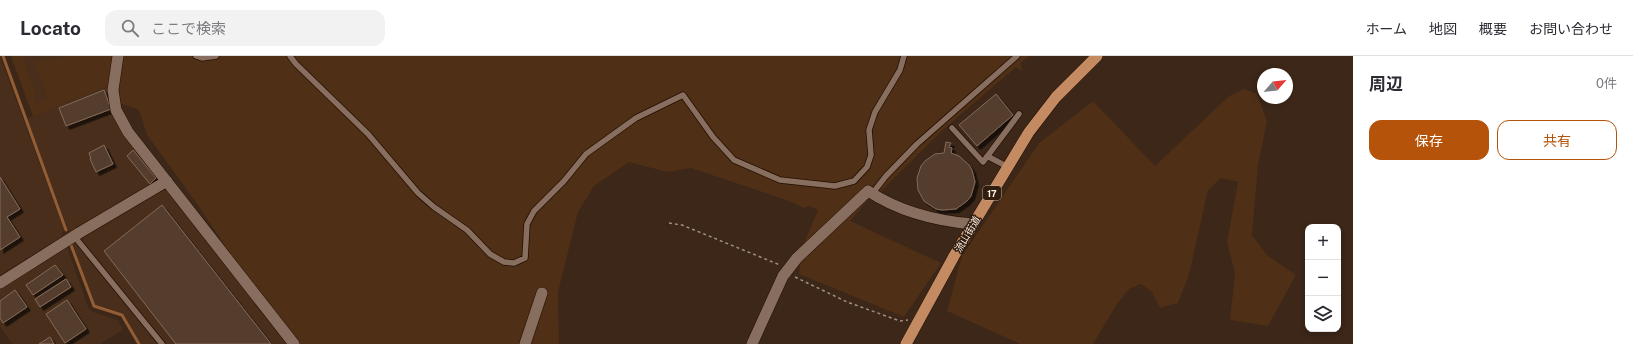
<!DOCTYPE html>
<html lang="ja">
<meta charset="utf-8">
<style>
body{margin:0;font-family:"Public Sans","Noto Sans JP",sans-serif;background:#f2f2f3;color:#2b2b33}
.controls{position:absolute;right:12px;bottom:12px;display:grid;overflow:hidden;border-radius:8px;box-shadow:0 2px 6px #0003}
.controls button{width:36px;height:36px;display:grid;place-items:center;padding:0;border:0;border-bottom:1px solid #e1e1e2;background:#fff;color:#2b2b33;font:20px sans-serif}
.compass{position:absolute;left:1257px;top:12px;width:36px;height:36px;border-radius:50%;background:#fff;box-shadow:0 2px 6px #0003;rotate:62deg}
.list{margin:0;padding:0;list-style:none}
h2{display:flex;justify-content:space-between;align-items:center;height:52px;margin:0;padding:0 16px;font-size:17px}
h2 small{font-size:13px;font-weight:400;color:#7c7c81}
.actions{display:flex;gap:8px;padding:12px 16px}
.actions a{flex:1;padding:9px 0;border:1px solid #b45309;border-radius:12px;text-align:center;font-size:14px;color:#b45309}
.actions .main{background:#b45309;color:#fff}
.icon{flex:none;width:22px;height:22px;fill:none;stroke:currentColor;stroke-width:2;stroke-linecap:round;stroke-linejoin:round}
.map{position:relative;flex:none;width:1353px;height:288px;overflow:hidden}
header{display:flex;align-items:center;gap:24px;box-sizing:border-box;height:56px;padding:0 20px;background:#fff;border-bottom:1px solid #e1e1e2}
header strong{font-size:19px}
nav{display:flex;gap:22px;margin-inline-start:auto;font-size:14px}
.search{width:280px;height:36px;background:#f2f2f3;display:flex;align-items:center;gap:10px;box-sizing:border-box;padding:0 14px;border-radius:12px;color:#7c7c81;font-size:15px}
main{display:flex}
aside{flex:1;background:#fff}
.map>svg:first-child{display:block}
.built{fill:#492f1b}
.green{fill:#4f2f16}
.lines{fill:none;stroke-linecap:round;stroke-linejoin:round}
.stream{stroke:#935d35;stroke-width:3}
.building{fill:#543d2e;stroke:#836a5a;filter:url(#shadow)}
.service-casing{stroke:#220f03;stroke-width:7}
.minor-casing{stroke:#220f03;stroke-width:12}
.primary-casing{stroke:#220f03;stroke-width:12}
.path{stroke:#a19084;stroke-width:1.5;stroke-dasharray:3 3;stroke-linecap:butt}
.service{stroke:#876e5e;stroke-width:5.5}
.minor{stroke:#876e5e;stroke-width:11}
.primary{stroke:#c48b63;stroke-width:11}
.labels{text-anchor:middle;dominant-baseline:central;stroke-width:3;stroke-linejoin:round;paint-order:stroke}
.shield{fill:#311d0e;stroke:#c0b0a4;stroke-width:1}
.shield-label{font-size:9px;font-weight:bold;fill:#fdefe5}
.street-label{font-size:10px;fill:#fdefe5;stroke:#311d0e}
</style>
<header>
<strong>Locato</strong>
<div class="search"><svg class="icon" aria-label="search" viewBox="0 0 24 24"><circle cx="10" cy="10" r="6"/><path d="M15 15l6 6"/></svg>ここで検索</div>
<nav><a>ホーム</a><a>地図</a><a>概要</a><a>お問い合わせ</a></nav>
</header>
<main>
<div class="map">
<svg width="1353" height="288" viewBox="0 0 1353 288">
<defs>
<filter id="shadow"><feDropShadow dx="3.5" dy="3.5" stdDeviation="0" flood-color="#0009"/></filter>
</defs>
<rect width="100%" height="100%" fill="#3c2718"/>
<path class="built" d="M 0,0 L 64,174 L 61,181 L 0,219 Z
M 11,0 L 112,0 L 110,42 L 158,119 L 157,125 L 69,176 L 27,63 L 33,60 Z
M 164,134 L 170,136 L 289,288 L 141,288 L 123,257 L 94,248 L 73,188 Z
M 67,191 L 88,251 L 93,256 L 118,264 L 123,274 L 101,287 L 101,288 L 12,288 L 0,270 L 0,233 Z"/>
<path class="green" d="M 11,0 L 22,0 L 35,35 L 34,44 L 36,48 L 48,42 L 34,6 L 65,0 L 112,0 L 110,29 L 33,60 Z
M 122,0 L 1029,0 L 1021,7 L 1022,15 L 1016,11 L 944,73 L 880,136 L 876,134 L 850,165 L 941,207 L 904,261 L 799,218 L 802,192 L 818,154 L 808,150 L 804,152 L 786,144 L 691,112 L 667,116 L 629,106 L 594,130 L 578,156 L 558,236 L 559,288 L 298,288 L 248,225 L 198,149 L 147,79 L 139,54 L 120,47 L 118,32 Z
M 1244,33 L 1257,38 L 1267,65 L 1258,109 L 1252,179 L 1268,200 L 1296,219 L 1268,270 L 1230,264 L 1235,217 L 1227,186 L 1238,126 L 1221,122 L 1208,134 L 1189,219 L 1178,247 L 1160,252 L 1152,236 L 1141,228 L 1129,233 L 1117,248 L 1093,288 L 1020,288 L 947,255 L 962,200 L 1039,87 L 1093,45 L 1155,110 L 1229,40 Z"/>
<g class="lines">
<path class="stream" d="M 3,0 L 66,174
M 71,189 L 94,250 L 122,259 L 139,288"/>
</g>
<path class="building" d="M 104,34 L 111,53 L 66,70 L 59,52 Z
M 996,38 L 1013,59 L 977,90 L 959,69 Z
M 946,86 L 951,87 L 949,91 L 952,92 L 951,97 L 959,100 L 969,109 L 972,114 L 975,126 L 971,140 L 967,145 L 956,153 L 942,154 L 936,153 L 924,145 L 918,134 L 917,122 L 921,110 L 925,105 L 935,98 L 944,97 Z
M 104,89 L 113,108 L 96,116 L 90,103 L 91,103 L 89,97 Z
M 133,94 L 156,122 L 150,128 L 127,100 Z
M 0,121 L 20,153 L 7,161 L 20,181 L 0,194 Z
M 162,149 L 271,288 L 176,288 L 104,195 Z
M 55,209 L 63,219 L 33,239 L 26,229 Z
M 66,223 L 71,231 L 40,251 L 35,243 Z
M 15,234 L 27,251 L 3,267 L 0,262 L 0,245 Z
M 67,244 L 86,273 L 65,287 L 46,258 Z
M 50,281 L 54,288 L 39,288 Z"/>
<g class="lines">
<defs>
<path id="service" d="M 196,0 L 202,2 L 216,0
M 290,0 L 296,8 L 368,78 L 418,137 L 434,151 L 467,174 L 490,198 L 504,206 L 514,207 L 525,202 L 527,168 L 534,155 L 564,125 L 586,98 L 636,62 L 683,39 L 713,81 L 734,104 L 780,124 L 835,130 L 854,125 L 867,111 L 871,99 L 869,74 L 875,56 L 900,14 L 904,0
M 952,72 L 983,106 L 1019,58
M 987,100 L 1008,111
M 872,138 L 886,120 L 917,88 L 1017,0
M 74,180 L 162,288"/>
<path id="minor" d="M 118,0 L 113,34 L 116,54 L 128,76 L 294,288
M 0,227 L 79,177 L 167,125
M 525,288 L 542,237
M 752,288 L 783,220 L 797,202 L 868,135 C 900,156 936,165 973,168"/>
<path id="primary" d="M 906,288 L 954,200 L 1029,76 L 1056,41 L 1097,0"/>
</defs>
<use href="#service" class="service-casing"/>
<use href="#minor" class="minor-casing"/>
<use href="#primary" class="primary-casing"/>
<path class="path" d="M 669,167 L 682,169 L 780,209
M 795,221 L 847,246 L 900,265 L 908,264"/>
<use href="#service" class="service"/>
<use href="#minor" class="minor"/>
<use href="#primary" class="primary"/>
</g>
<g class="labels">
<rect class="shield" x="983" y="130" width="18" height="14" rx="3"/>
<g class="shield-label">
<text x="992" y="137">17</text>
</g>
<g class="street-label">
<text transform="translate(967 178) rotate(-59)">流山街道</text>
</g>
</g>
</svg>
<div class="controls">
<button>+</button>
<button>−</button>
<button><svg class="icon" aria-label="layers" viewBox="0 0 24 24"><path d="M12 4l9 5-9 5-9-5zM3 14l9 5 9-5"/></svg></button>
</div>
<svg class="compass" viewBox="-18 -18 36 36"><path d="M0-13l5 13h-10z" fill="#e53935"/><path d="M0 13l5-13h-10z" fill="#7c7c81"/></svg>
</div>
<aside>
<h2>周辺<small>0件</small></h2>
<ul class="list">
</ul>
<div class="actions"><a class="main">保存</a><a>共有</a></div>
</aside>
</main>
